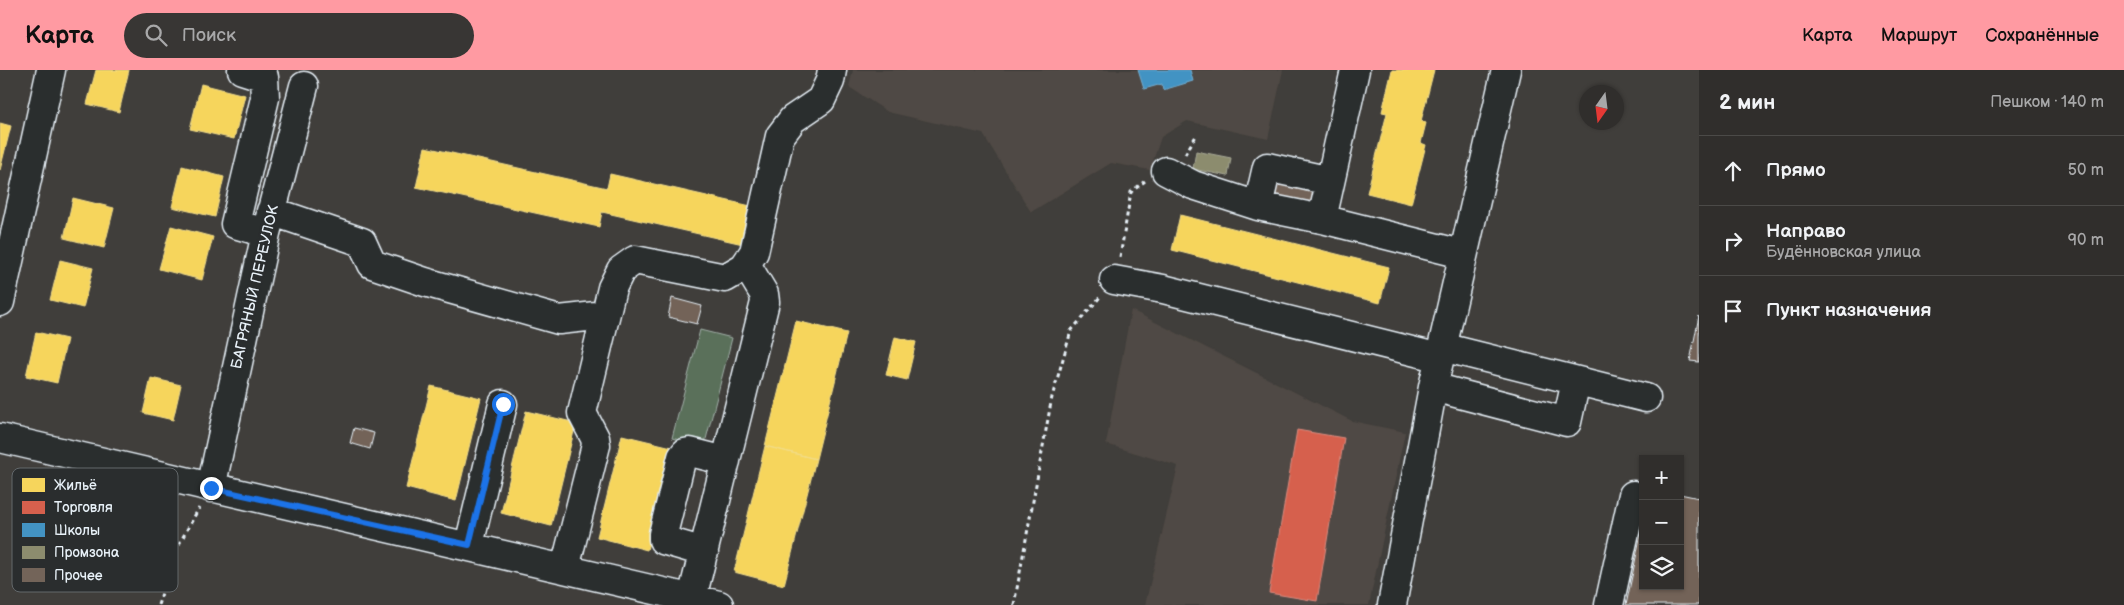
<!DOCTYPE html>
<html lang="ru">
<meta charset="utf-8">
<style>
body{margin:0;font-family:"Balsamiq Sans",sans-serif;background:#383634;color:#f1f3f6}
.controls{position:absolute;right:15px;bottom:15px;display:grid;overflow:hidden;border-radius:0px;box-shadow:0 1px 4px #0004}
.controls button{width:45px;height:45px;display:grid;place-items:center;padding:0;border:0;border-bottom:1px solid #4b4a48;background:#302e2c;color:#f1f3f6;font:25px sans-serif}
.compass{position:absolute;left:1579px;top:15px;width:45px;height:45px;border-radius:50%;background:#302e2c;box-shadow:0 1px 4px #0004;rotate:194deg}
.stop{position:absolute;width:15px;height:15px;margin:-11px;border:4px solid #1a73e8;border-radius:50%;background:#fff}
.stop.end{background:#1a73e8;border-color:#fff;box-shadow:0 1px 5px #0008}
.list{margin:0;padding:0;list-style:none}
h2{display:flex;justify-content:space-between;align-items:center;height:65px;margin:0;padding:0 20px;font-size:21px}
h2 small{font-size:16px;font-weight:400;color:#a8a8a9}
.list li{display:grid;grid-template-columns:32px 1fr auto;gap:15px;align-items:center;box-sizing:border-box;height:70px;padding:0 20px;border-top:1px solid #4b4a48}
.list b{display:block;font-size:19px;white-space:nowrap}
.list p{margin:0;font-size:16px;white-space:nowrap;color:#a8a8a9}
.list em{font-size:16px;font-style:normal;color:#a8a8a9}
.icon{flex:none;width:28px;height:28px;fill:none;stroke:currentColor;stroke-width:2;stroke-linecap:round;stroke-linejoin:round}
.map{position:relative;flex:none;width:1699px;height:535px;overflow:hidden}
header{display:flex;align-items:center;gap:30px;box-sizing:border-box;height:70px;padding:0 25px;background:#ff9aa2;color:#111}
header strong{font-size:24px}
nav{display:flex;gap:28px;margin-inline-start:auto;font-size:18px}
.search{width:350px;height:45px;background:#383634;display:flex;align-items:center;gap:12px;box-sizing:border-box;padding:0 18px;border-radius:28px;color:#a8a8a9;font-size:19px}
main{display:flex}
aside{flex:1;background:#302e2c}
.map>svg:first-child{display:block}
.built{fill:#4f4944}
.green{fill:#5a6f5a;stroke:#a1b0a9}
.homes{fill:#f6d55c;stroke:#f2dd8b}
.shops{fill:#d6604d;stroke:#db8c80}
.schools{fill:#4393c3;stroke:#74afd3}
.industry{fill:#8c8c6e;stroke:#a8aa97}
.building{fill:#736459;stroke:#e8f1f8}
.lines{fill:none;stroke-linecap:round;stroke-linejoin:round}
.minor-casing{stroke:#e8f1f8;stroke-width:31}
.path{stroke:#e8f1f8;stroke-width:3;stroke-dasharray:4 4;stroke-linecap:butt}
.minor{stroke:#2a2d2e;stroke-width:28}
.route{stroke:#1a73e8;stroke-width:6}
.labels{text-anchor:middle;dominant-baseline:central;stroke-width:5;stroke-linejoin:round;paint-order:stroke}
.street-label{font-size:15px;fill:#e8f1f8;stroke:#2a2d2e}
.key{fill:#2a2d2e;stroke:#63686b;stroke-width:1}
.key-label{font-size:14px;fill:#e8f1f8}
</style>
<header>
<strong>Карта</strong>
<div class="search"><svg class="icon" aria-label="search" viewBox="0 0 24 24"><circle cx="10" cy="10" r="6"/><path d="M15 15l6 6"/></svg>Поиск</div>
<nav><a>Карта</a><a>Маршрут</a><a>Сохранённые</a></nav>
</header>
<main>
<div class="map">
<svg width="1699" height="535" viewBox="0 0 1699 535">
<rect width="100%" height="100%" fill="#403e3b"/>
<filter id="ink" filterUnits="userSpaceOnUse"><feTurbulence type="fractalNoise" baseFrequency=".02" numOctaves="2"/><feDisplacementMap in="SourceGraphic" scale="10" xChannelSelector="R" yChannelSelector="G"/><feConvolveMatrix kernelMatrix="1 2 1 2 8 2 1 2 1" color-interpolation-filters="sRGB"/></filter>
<g filter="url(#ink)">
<path class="built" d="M 853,0 L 1283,0 L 1268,69 L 1187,51 L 1161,67 L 1150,100 L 1111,93 L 1031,142 L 983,64 L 888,42 L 849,17 Z
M 1131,240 L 1352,351 L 1405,362 L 1369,535 L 1145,535 L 1178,396 L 1106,374 Z"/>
<path class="green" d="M 700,260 L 732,268 L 704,377 L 672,368 Z"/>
<path class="homes" d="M 96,0 L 129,0 L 119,42 L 87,34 Z
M 1392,0 L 1434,0 L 1421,51 L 1426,53 L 1421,73 L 1426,75 L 1411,134 L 1367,123 L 1387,43 L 1382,42 Z
M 201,14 L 245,25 L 234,69 L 190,59 Z
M 0,53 L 11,56 L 0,100 Z
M 425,77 L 607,118 L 610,104 L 751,136 L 743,174 L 602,142 L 599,157 L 416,117 Z
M 182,96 L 224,107 L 215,147 L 172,137 Z
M 73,128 L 114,138 L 104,178 L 64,168 Z
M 1180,145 L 1389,197 L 1380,233 L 1172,180 Z
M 171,156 L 213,167 L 202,210 L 159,199 Z
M 60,190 L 93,198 L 83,238 L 50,230 Z
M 796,251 L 847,263 L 816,389 L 765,376 Z
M 36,262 L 67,269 L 57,313 L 26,306 Z
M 895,267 L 916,272 L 907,310 L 886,305 Z
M 151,308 L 181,315 L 173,350 L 143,343 Z
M 431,316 L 481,328 L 456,431 L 406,418 Z
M 526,341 L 576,353 L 551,456 L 501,443 Z
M 622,365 L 672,377 L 647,480 L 597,467 Z
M 765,376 L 816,389 L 784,515 L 734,502 Z"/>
<path class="shops" d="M 1297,360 L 1344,368 L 1317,531 L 1269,523 Z"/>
<path class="schools" d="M 1138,0 L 1190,0 L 1193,11 L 1163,20 L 1162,14 L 1144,19 Z"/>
<path class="industry" d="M 1196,81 L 1231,88 L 1228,106 L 1193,99 Z"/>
<path class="building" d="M 1274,105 L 1317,115 L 1311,141 L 1268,131 Z
M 672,228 L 702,236 L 697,254 L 668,247 Z
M 1699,246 L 1699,292 L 1690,291 Z
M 354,358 L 374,363 L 370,379 L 350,373 Z
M 1680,424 L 1699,428 L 1699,535 L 1626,535 L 1643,454 L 1643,516 L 1680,516 Z"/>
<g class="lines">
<defs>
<path id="minor" d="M 242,0 L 264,7 L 265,28 L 235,154 L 266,163
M 1355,0 L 1322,149 L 1462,184
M 1166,101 L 1193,115 L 1258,136
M 271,141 L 362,172 L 372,194 L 425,212 L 559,250 L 605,245
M 1322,149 L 1258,136 L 1267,97 L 1330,111
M 1114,210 L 1163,219 L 1440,288
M 0,232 L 51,0
M 1442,277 L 1646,328
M 1433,317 L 1567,352 L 1576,311
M 0,368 L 719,535
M 211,418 L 266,163 L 304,16
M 469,475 L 503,334
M 704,482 L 663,470 L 663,464 L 682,387 L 685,383 L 690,382 L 726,391
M 565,498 L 596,375 L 595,368 L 582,343 L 612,218 L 621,200 L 635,190 L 725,208 L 744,197 L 754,182 L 780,66 L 793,49 L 821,30 L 830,11 L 832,0
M 692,528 L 765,232 L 764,224 L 746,194
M 1392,535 L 1433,317 L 1506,0
M 1609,535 L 1633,425"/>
</defs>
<use href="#minor" class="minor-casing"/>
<path class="path" d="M 1185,84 L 1196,66
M 1120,187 L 1131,122 L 1145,111
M 158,535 L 177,478 L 199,438
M 1014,535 L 1052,327 L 1071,261 L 1100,227"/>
<use href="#minor" class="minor"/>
</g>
</g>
<g class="lines" filter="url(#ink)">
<path class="route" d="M 211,418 L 469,475 L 503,334"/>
</g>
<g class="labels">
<g class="street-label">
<text transform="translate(255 217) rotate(-77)">БАГРЯНЫЙ ПЕРЕУЛОК</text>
</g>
</g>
<rect x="12" y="398" width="166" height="124" rx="8" class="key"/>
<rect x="22" y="408" width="23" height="14" fill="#f6d55c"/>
<rect x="22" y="431" width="23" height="13" fill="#d6604d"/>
<rect x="22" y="453" width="23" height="14" fill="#4393c3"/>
<rect x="22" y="476" width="23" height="13" fill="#8c8c6e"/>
<rect x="22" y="498" width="23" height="14" fill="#736459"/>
<g class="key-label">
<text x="54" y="420">Жильё</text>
<text x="54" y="442">Торговля</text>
<text x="54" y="465">Школы</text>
<text x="54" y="487">Промзона</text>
<text x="54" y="510">Прочее</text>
</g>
</svg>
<div class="controls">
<button>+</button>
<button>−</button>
<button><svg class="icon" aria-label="layers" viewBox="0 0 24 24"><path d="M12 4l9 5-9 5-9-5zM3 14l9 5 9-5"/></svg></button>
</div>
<svg class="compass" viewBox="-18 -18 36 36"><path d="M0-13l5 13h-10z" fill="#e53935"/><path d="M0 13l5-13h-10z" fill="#a8a8a9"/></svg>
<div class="stop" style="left:503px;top:334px"></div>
<div class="stop end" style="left:211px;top:418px"></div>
</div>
<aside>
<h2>2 мин<small>Пешком · 140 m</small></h2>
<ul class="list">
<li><svg class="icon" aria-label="ahead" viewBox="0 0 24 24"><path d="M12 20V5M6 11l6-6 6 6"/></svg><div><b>Прямо</b></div><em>50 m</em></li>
<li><svg class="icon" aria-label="right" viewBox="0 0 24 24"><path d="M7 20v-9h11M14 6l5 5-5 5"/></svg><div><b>Направо</b><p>Будённовская улица</p></div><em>90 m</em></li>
<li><svg class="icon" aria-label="arrive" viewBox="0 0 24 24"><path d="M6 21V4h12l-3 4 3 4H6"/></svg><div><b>Пункт назначения</b></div></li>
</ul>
</aside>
</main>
